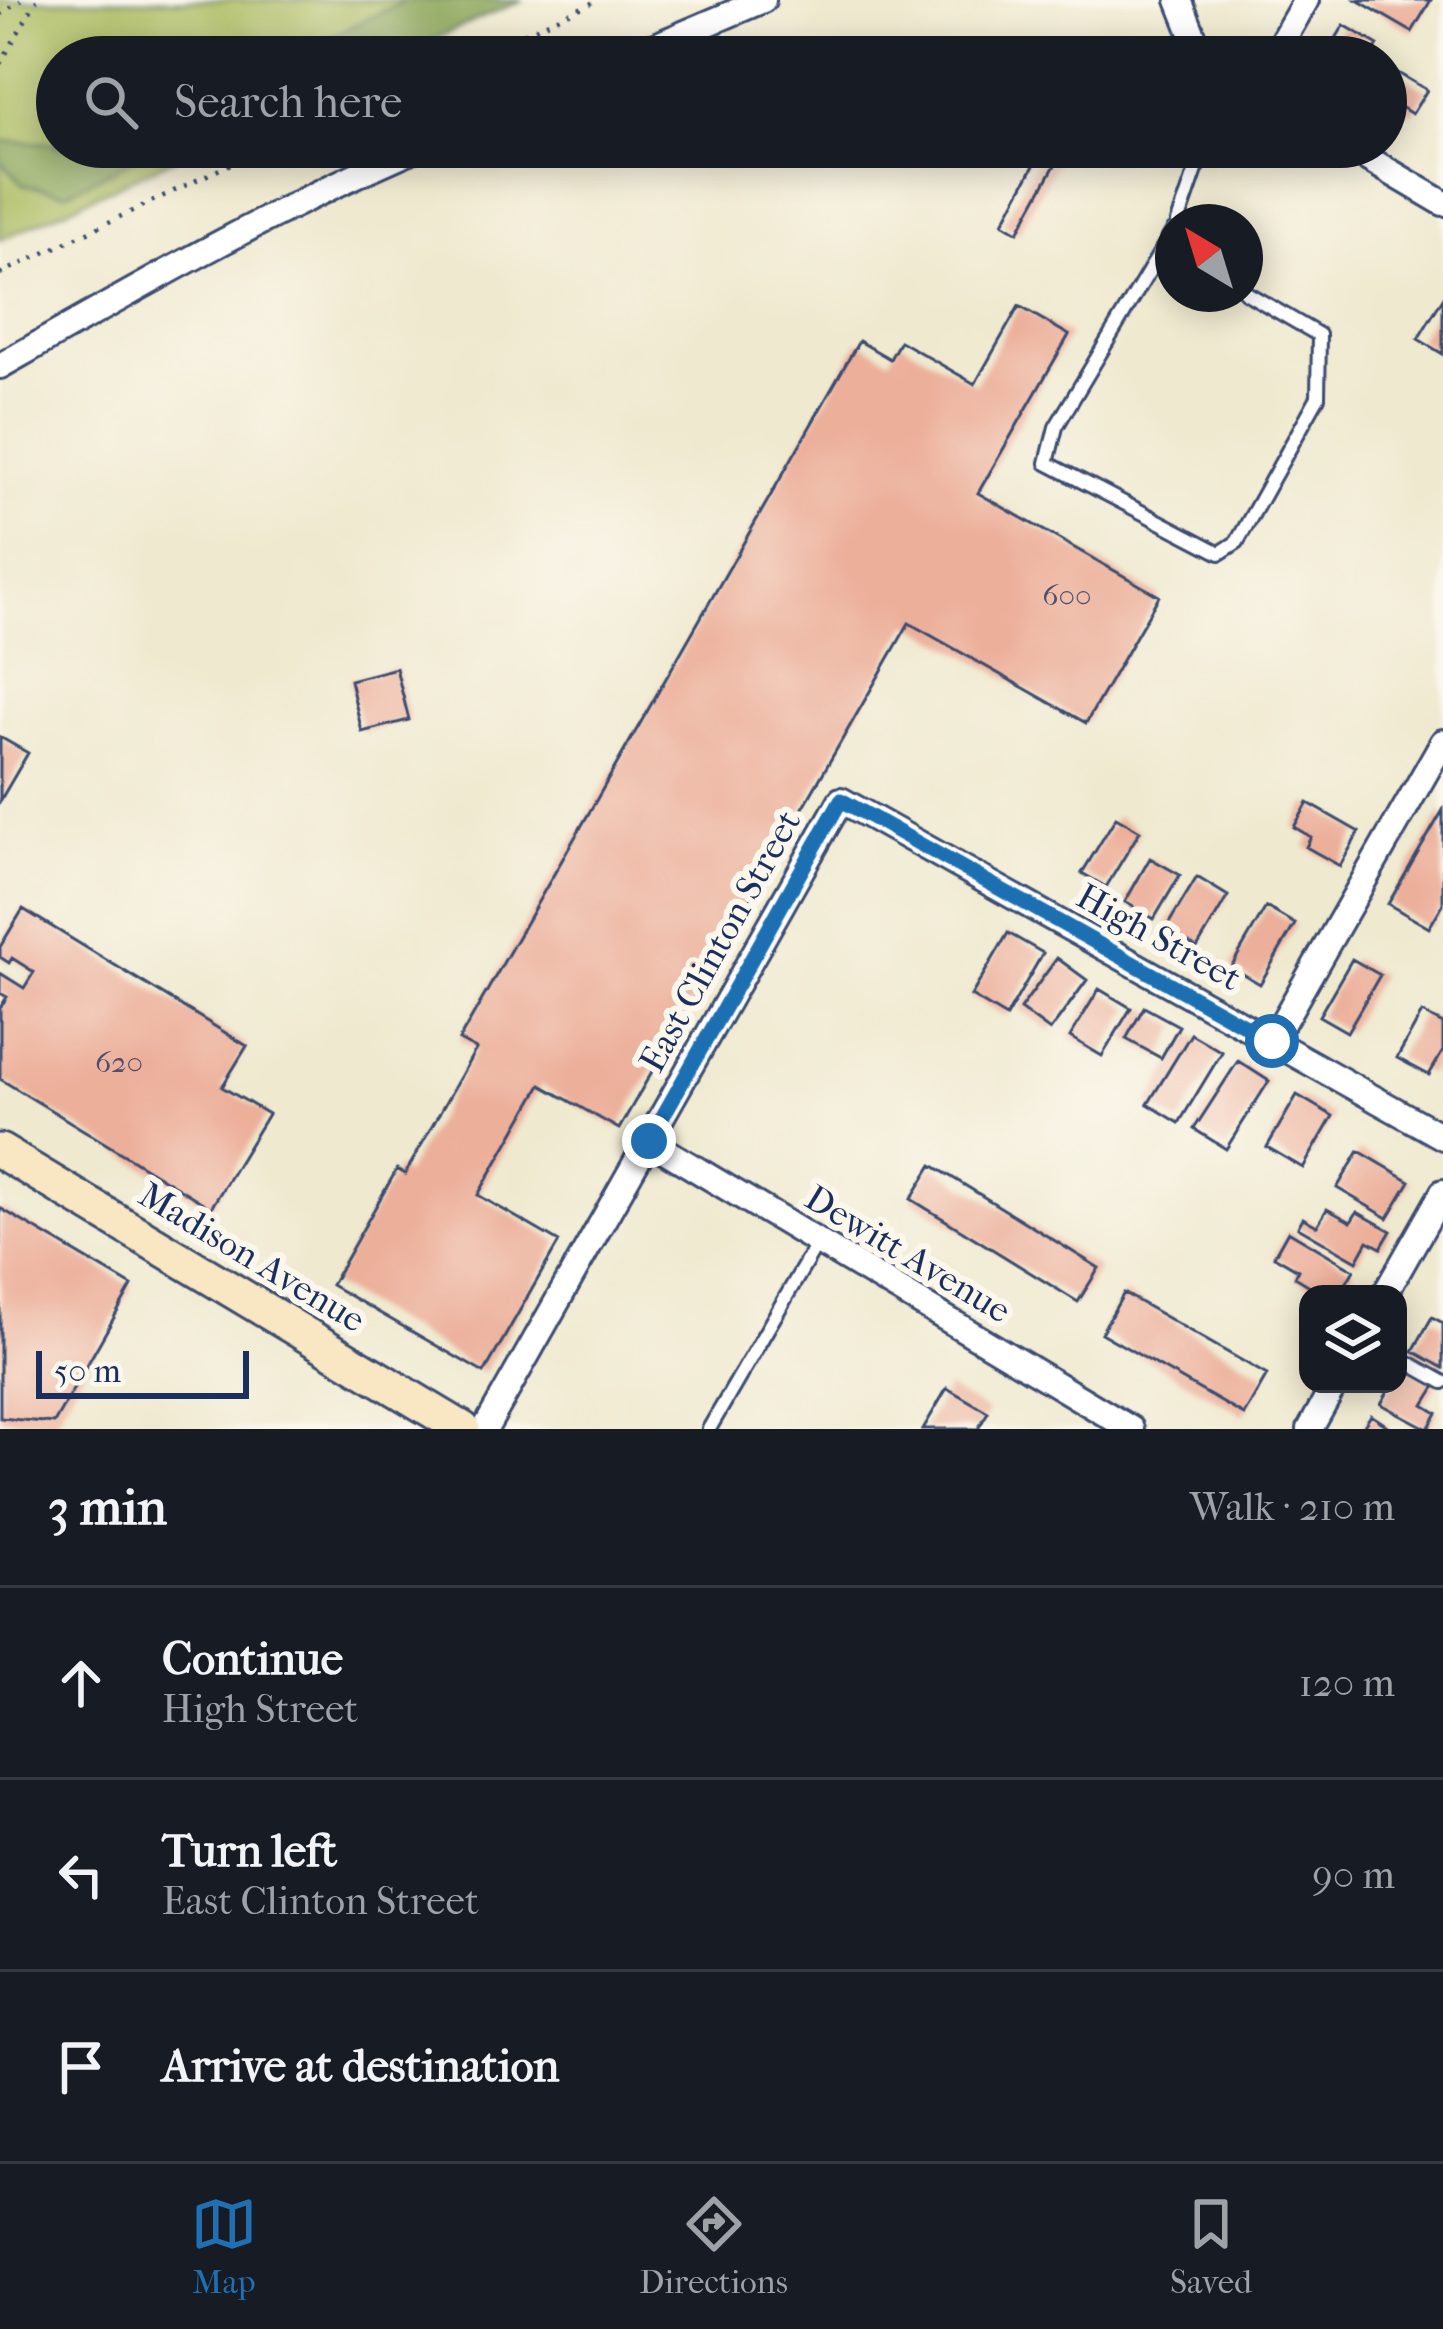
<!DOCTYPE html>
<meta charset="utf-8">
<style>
body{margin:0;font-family:"IM FELL French Canon",serif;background:#20242c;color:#f1f3f6}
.controls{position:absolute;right:36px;bottom:36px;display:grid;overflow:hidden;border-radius:24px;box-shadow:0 6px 30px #0003}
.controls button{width:108px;height:108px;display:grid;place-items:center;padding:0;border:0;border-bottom:3px solid #363941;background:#171b24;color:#f1f3f6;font:60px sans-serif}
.compass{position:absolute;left:1155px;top:204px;width:108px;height:108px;border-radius:50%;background:#171b24;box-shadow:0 6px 30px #0003;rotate:322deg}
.scale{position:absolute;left:36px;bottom:30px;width:213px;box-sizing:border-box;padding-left:12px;border:6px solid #1b2f5e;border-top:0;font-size:33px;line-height:42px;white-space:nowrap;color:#1b2f5e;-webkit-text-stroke:9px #fbf7ec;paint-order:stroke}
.stop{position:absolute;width:36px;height:36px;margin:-27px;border:9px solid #1f6fb2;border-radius:50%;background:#fff}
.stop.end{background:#1f6fb2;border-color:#fff;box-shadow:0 3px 12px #0008}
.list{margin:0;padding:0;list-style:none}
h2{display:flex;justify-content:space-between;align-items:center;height:156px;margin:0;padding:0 48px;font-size:51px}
h2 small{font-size:39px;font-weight:400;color:#9ea1a6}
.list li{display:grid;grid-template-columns:78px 1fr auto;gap:36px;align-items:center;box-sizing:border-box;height:192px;padding:0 48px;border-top:3px solid #363941}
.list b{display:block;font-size:45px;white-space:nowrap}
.list p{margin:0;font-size:39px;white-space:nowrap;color:#9ea1a6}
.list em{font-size:39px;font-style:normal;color:#9ea1a6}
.icon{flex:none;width:66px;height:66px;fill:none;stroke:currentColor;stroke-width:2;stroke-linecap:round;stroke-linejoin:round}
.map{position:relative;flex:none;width:1443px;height:1429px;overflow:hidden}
.search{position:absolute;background:#171b24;box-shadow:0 6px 30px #0003;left:36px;right:36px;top:36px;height:132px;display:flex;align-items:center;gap:30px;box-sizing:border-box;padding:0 42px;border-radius:66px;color:#9ea1a6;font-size:45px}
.sheet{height:732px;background:#171b24}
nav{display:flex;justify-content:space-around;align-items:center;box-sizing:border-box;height:168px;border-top:3px solid #363941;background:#171b24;font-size:33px;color:#9ea1a6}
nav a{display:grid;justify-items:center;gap:6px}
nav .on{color:#1f6fb2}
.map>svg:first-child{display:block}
.green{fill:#acbc60;stroke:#64765f;stroke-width:3}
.forest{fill:#89a456;stroke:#526a5a;stroke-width:3}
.building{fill:#ecaf9a}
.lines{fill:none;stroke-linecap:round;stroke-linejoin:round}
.lane-casing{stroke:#3b4b6f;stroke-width:18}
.street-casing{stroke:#3b4b6f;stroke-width:30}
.secondary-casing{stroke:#3b4b6f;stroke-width:39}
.path{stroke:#3b4b6f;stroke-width:4.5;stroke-dasharray:3 9;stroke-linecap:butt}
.lane{stroke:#fff;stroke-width:12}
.street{stroke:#fff;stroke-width:24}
.secondary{stroke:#f9e7c3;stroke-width:33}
.route{stroke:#1f6fb2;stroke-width:15}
.labels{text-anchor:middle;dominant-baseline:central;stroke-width:12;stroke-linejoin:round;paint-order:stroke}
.number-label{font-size:30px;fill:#4f4f6d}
.street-label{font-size:36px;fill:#1b2f5e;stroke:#fbf7ec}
</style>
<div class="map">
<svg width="1443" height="1429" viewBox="0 0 1443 1429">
<rect width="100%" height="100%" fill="#fbf7ec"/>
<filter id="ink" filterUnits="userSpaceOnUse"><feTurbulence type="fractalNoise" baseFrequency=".00833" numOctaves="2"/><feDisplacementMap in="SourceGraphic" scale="24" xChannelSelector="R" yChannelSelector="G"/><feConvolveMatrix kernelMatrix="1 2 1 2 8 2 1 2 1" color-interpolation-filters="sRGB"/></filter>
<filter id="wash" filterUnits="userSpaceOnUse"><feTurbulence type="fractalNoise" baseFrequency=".004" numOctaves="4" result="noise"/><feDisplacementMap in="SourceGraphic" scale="48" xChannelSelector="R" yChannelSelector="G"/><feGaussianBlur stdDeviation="2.7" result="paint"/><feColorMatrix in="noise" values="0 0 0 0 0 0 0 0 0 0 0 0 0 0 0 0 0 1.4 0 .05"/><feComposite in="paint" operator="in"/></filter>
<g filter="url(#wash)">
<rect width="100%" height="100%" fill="#efe9cf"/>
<path class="green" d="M 0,0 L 523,0 L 393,57 L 57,57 L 57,147 L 199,147 L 0,240 Z"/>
<path class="forest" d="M 406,0 L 523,0 L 393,57 L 288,57 Z
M 0,141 L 57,143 L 57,147 L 159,147 L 66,193 L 23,185 L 0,161 Z"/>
<g id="blocks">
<path class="building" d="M 1357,0 L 1431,0 L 1412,32 Z
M 1344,25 L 1378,45 L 1371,57 L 1325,57 Z
M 1391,69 L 1427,90 L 1412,114 L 1386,98 L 1386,78 Z
M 1044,147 L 1065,147 L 1018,232 L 1003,223 Z
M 1443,298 L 1443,354 L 1418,339 Z
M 1019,306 L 1069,335 L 978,493 L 1159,596 L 1086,723 L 909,623 L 619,1129 L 541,1085 L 478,1195 L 559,1242 L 484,1373 L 331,1285 L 397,1169 L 405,1174 L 476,1049 L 459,1040 L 859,341 L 890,359 L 900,341 L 975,384 Z
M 396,668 L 409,720 L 362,732 L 350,680 Z
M 0,737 L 28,753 L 0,801 Z
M 1308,803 L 1359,832 L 1340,866 L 1306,847 L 1311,837 L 1294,827 Z
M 1443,810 L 1443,904 L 1429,928 L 1388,904 Z
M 1116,817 L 1140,831 L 1106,887 L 1082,873 Z
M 1150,858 L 1180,875 L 1154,919 L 1125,902 Z
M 1197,877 L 1228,896 L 1197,948 L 1166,928 Z
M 1266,907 L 1295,924 L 1260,984 L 1231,967 Z
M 23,909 L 247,1046 L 222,1087 L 268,1114 L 211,1208 L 0,1079 L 0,1008 L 7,997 L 0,993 L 0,973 L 24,988 L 34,972 L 12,958 L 9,963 L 0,957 L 0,947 Z
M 1008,933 L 1043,953 L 1006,1017 L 971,996 Z
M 1057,958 L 1087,980 L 1050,1031 L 1020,1009 Z
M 1352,959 L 1380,975 L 1347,1032 L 1319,1016 Z
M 1099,989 L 1131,1008 L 1102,1056 L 1070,1037 Z
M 1144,1007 L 1179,1026 L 1161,1058 L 1126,1039 Z
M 1422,1013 L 1443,1024 L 1443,1051 L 1429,1075 L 1397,1058 Z
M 1191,1034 L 1222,1052 L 1179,1123 L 1148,1104 Z
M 1238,1061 L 1269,1081 L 1226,1149 L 1194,1129 Z
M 1297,1095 L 1333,1116 L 1303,1168 L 1267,1147 Z
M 1359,1151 L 1410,1181 L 1388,1218 L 1337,1188 Z
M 932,1165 L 1099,1268 L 1078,1302 L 911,1199 Z
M 0,1208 L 132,1286 L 54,1423 L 0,1418 Z
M 1327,1209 L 1351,1222 L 1357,1212 L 1391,1231 L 1381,1248 L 1368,1241 L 1357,1261 L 1298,1227 L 1303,1218 L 1317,1226 Z
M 1288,1231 L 1354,1270 L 1340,1294 L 1323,1294 L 1295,1277 L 1298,1270 L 1274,1256 Z
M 1124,1293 L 1267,1375 L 1244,1415 L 1101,1333 Z
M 1432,1317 L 1443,1323 L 1443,1368 L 1413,1351 Z
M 1403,1365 L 1437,1384 L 1424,1405 L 1437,1413 L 1428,1429 L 1381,1404 L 1392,1384 L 1398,1384 L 1398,1374 Z
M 947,1388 L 988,1412 L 978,1429 L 923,1429 Z
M 1371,1415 L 1392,1429 L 1362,1429 Z"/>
</g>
</g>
<g filter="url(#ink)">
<use href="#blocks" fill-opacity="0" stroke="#3b4b6f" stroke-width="3"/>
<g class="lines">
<defs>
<path id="lane" d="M 1178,222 L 1204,147
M 1173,231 L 1056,427 L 1047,463 L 1220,553 L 1237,542 L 1318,397 L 1319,335 L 1245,292
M 1398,1357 L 1443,1382
M 709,1429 L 818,1242"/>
<path id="street" d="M 1179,0 L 1198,48 L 1209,57
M 629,57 L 763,0
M 1273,57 L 1306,0
M 1348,147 L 1443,203
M 0,366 C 137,288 274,209 419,147
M 1272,1041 L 1443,742
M 649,1141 L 1131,1429
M 1385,1294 L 1443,1192
M 485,1429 L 841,800 L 1443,1137
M 1310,1429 L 1335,1384"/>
<path id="secondary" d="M 0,1151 L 463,1429"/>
</defs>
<use href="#lane" class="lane-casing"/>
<use href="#street" class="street-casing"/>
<use href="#secondary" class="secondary-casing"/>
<path class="path" d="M 0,15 L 21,0
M 469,57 L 599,0
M 0,64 L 37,0
M 0,274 L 266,147"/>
<use href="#lane" class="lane"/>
<use href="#street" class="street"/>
<use href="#secondary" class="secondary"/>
</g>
</g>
<g class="lines" filter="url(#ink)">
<path class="route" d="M 649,1141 L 841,800 L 1272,1041"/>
</g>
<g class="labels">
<g class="number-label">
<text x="1067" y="595">600</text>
<text x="119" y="1062">620</text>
</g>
<g class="street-label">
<text transform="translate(1159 937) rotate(29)">High Street</text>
<text transform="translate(720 941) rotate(-61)">East Clinton Street</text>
<text transform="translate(908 1254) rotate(31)">Dewitt Avenue</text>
<text transform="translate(252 1257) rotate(31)">Madison Avenue</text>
</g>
</g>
</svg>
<div class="controls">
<button><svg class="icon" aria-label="layers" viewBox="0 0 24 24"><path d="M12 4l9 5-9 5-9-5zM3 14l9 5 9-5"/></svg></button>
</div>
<svg class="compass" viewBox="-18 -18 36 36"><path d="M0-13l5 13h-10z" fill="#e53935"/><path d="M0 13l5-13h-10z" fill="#9ea1a6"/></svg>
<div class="scale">50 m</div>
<div class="stop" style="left:1272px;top:1041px"></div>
<div class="stop end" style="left:649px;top:1141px"></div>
<div class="search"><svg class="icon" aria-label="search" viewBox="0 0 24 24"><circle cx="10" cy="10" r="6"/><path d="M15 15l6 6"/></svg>Search here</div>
</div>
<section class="sheet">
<h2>3 min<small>Walk · 210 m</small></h2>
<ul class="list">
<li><svg class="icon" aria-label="ahead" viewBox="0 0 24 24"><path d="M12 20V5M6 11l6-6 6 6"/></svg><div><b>Continue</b><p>High Street</p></div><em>120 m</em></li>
<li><svg class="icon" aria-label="left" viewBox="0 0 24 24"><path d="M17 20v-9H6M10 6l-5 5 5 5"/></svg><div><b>Turn left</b><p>East Clinton Street</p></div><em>90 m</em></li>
<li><svg class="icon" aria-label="arrive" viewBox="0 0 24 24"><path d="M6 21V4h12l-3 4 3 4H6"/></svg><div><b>Arrive at destination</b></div></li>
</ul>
</section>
<nav>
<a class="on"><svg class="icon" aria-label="map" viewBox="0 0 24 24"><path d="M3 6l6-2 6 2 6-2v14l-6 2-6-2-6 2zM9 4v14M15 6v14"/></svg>Map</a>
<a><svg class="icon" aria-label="directions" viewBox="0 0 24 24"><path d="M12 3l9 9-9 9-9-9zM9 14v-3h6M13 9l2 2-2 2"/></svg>Directions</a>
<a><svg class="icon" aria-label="saved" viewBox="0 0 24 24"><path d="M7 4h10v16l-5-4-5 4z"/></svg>Saved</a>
</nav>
